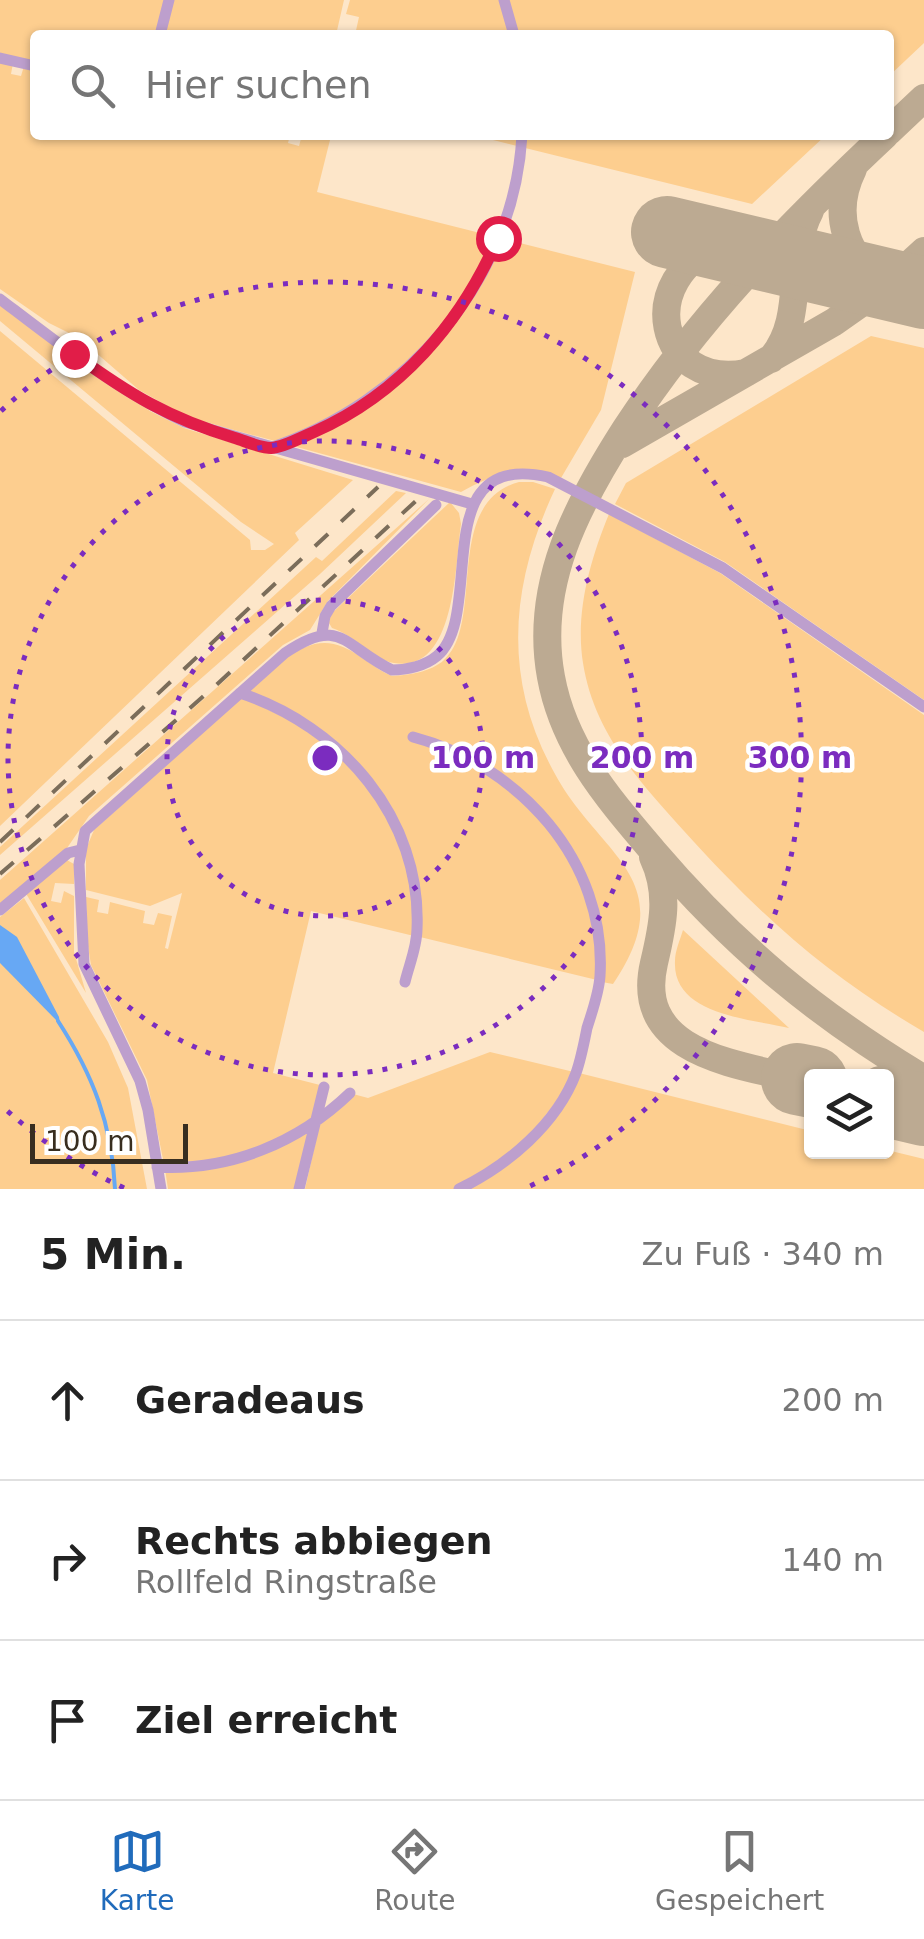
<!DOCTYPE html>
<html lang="de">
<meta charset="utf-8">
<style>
body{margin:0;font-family:"DejaVu Sans",sans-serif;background:#f2f2f2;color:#222}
.controls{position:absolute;right:30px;bottom:30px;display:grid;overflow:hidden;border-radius:10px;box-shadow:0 2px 8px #0004}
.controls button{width:90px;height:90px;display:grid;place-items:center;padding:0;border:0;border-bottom:2px solid #e0e0e0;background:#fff;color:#222;font:50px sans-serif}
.scale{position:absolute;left:30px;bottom:25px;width:158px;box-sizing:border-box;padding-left:10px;border:5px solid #382e20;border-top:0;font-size:28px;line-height:35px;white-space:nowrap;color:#382e20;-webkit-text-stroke:8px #fff;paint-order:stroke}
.stop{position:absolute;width:30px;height:30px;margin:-22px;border:8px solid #e11d48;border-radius:50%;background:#fff}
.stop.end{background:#e11d48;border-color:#fff;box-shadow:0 2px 10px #0008}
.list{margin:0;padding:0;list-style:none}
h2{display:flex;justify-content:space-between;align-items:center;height:130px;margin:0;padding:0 40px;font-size:42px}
h2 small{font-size:32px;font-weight:400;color:#767676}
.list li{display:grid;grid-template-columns:65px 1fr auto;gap:30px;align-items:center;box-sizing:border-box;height:160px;padding:0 40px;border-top:2px solid #e0e0e0}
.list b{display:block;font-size:38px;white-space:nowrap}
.list p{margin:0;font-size:32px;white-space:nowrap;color:#767676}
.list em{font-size:32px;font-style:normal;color:#767676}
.icon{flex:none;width:55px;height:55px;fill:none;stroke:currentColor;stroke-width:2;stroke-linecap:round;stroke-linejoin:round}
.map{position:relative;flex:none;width:924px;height:1189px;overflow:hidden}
.search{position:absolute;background:#fff;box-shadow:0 2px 8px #0004;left:30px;right:30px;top:30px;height:110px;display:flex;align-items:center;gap:25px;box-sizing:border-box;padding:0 35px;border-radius:10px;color:#767676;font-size:38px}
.sheet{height:610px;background:#fff}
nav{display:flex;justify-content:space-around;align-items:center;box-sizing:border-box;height:140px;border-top:2px solid #e0e0e0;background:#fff;font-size:28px;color:#767676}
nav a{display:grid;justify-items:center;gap:5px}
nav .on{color:#206bbb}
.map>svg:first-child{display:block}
.green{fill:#fdce8f}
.water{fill:#67a8f4}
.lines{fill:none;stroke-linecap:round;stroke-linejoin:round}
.stream{stroke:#67a8f4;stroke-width:4}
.taxiway{stroke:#bcaa92;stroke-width:28}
.runway{stroke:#bcaa92;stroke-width:72}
.minor{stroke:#bd9fcd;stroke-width:11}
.rail{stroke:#7b6d5a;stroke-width:4;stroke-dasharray:18 18;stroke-linecap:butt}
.route{stroke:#e11d48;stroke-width:12}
.ring{fill:none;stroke:#7b2cbf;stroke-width:5;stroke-dasharray:5 10}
.centre{fill:#7b2cbf;stroke:#fff;stroke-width:5}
.ring-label{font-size:30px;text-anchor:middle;font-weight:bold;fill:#7b2cbf;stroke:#fff;stroke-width:9;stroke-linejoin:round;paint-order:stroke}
</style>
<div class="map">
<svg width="924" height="1189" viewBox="0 0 924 1189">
<rect width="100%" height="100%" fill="#fde6c9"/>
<path class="green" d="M 0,0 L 344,0 L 336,35 L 35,35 L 35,63 L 0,54 Z
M 350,0 L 924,0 L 924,43 L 889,76 L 889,35 L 355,35 L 359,17 L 346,14 Z
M 0,60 L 13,63 L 11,74 L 21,76 L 24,66 L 35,69 L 35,135 L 290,135 L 288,143 L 299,146 L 302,135 L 330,140 L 317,192 L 635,272 L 601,410 L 561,478 C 525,462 493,474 461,492 L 187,417 L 139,390 L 79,338 L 49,323 L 0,289 Z
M 473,135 L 826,135 L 752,204 Z
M 0,305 L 150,411 L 184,428 L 353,480 L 295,533 L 299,540 L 0,826 L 0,331 L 250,540 L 251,550 L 265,550 L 274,544 L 241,522 L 0,321 Z
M 871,336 L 924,348 L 924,700 L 725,562 L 615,504 L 626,483 Z
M 519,482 L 533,482 L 555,489 C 510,585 502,679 555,774 C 599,856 684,879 613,984 L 602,982 C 602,868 528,754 410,734 L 410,738 C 523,773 601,856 597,980 L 420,937 C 420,819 357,733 246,693 C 272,671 305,630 343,647 C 361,654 374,669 392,676 C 409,675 431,672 444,660 C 486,622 442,503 519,482 Z
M 396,491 L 406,493 L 320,574 L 0,855 L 0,847 L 316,557 L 322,561 Z
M 429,499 L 328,601 L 310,630 L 283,645 L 89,816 L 65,851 L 0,904 L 0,880 Z
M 450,502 L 459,513 L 461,524 C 455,564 456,674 394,663 C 374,660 354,635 332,628 L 329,623 L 330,615 Z
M 609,514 L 720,573 L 924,715 L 924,1032 C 825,974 761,916 684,831 C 639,781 594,733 583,663 C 575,613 590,560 609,514 Z
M 242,697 L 321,735 L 383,805 L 410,870 L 414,936 L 311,911 L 273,1073 L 320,1085 L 311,1123 L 241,1157 L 164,1164 L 147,1080 L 91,965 L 87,940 L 86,897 L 99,900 L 97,912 L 108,914 L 110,902 L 145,911 L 143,923 L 154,925 L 158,913 L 172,916 L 165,948 L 168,949 L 182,893 L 150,906 L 86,890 L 86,849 L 94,830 Z
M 65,859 L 74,864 L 74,884 L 55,883 L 51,901 L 61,903 L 64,891 L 74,896 L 74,952 L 86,993 L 25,892 Z
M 24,898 L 108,1042 L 128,1088 L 147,1189 L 0,1189 L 0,917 Z
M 683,930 L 789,1028 C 751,1019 672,1015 675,961 C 675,951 680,940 683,930 Z
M 490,1052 L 574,1072 L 566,1089 L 523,1144 L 456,1189 L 305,1189 L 320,1122 L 353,1094 L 368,1098 Z
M 579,1073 L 811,1131 L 812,1152 L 887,1150 L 924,1159 L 924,1189 L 465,1189 L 511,1160 Z
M 310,1130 L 294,1189 L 168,1189 L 165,1169 L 189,1169 Z"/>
<path class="water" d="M 0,925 L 17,937 L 59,1017 L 60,1024 L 0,963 Z"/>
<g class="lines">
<path class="stream" d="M 58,1021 C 93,1075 112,1124 115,1189"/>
<path class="taxiway" d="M 889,131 L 924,98
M 885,135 C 788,226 698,318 625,430 C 577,505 534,585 551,677 C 564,748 608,798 653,851 C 736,948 815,1013 924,1079
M 853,169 C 831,213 845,261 888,284
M 721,244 C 634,277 657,390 746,373
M 771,359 C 807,318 785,258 810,211
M 622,444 L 834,322 L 888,284 L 924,251
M 653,857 C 670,893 663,925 654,963 C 633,1053 736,1064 797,1079"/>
<path class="runway" d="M 667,232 L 924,293
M 797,1079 L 812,1082
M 886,1101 L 924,1110"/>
<path class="minor" d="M 504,0 L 514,35
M 160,35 L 169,0
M 0,58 L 35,66
M 0,299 C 59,344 118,391 185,422 L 472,504
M 270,448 C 406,403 514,281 522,135
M 322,633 L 325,616 L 331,606 L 436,505
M 240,693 C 341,726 422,818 417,929 C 417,947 409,965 405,982
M 413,737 C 519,765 607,861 600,976 C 599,993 592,1012 587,1028 C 584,1043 581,1059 576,1073 C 557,1124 507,1166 459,1189
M 0,910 L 68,853 L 80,850
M 157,1167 C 230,1171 298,1143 350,1093
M 161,1189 L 148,1110 L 140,1081 L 84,964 L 79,864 L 85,831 L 285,653 C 341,615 343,646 392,670 C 407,670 425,666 437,656 C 487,614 424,449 548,477 L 723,568 L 924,707
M 299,1189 L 324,1087"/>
<path class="rail" d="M 0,842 L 378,487
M 0,874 L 214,687 L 418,499"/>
</g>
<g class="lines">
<path class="route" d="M 74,354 C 129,394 168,418 235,438 C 245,441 260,448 271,448 C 284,447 302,437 314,432 C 400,394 461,323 498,238"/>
</g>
<g class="ring">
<circle cx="325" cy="758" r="158"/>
<circle cx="325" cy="758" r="317"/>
<path d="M124 1188A475 475 0 0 1 1 1105M1 411A475 475 0 1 1 526 1188"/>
</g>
<circle cx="325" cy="758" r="15" class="centre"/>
<g class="ring-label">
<text x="483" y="768">100 m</text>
<text x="642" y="768">200 m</text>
<text x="800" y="768">300 m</text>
</g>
</svg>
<div class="controls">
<button><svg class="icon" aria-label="layers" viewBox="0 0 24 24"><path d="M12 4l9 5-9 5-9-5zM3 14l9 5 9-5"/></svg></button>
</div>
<div class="scale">100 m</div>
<div class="stop" style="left:498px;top:238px"></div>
<div class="stop end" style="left:74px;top:354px"></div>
<div class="search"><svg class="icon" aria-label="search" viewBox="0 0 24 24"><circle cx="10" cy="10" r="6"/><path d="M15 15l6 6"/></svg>Hier suchen</div>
</div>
<section class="sheet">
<h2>5 Min.<small>Zu Fuß · 340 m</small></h2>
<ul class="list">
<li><svg class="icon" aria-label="ahead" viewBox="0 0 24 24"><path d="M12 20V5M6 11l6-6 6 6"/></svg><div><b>Geradeaus</b></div><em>200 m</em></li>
<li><svg class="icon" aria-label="right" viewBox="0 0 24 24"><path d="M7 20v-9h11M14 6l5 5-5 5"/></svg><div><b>Rechts abbiegen</b><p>Rollfeld Ringstraße</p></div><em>140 m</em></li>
<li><svg class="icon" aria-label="arrive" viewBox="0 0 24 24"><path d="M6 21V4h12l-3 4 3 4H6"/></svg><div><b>Ziel erreicht</b></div></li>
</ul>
</section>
<nav>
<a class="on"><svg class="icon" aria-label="map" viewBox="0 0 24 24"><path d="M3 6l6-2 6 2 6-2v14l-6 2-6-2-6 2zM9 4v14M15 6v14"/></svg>Karte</a>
<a><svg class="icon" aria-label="directions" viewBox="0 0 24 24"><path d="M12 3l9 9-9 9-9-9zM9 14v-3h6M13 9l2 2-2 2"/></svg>Route</a>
<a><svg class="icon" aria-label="saved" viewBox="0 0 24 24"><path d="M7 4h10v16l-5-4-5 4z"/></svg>Gespeichert</a>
</nav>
